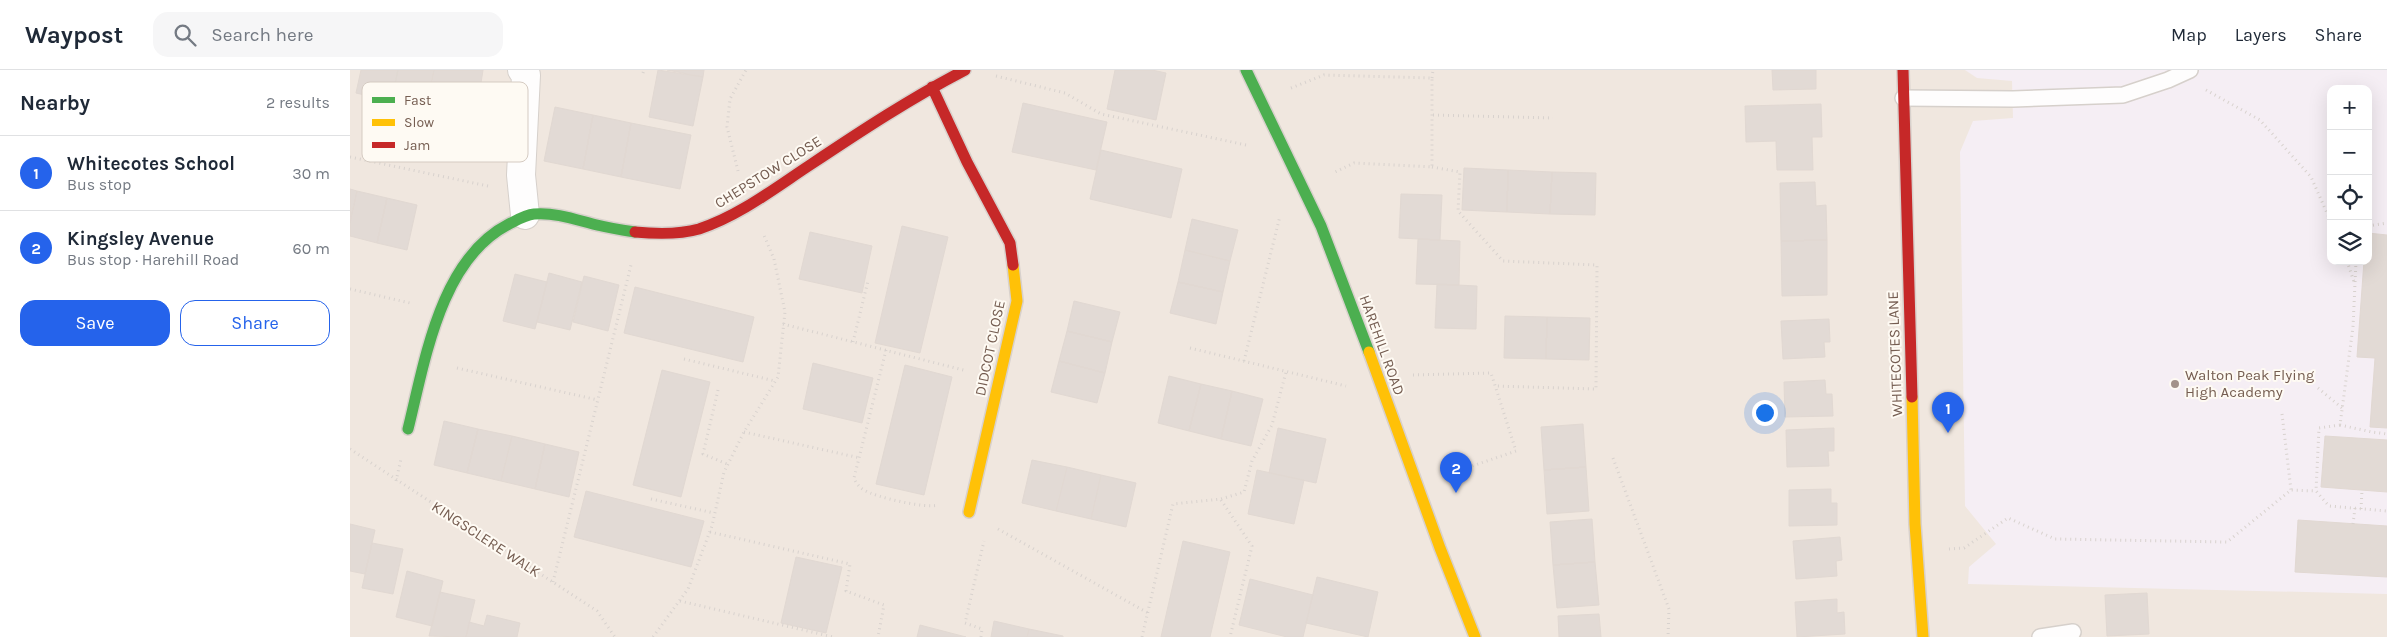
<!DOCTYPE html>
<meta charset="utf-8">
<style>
body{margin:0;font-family:Karla,sans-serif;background:#f6f6f7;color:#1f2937}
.controls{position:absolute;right:15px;top:15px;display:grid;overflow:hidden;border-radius:10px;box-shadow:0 5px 20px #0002}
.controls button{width:45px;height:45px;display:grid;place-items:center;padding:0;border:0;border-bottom:1px solid #e0e1e3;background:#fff;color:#1f2937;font:25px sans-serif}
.you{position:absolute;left:1414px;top:342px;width:18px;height:18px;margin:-12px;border:4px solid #fff;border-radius:50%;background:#1a73e8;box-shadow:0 0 0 8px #1a73e833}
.badge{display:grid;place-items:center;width:32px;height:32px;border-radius:50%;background:#2563eb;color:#fff;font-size:16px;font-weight:700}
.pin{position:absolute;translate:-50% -41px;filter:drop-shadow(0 1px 2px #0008)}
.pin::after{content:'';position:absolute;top:26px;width:18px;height:15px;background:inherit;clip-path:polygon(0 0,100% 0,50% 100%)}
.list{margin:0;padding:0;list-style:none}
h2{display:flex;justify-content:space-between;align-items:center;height:65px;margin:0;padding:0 20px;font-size:21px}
h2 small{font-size:16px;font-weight:400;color:#747a83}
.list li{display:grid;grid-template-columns:32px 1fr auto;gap:15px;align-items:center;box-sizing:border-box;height:75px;padding:0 20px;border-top:1px solid #e0e1e3}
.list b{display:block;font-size:19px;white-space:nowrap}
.list p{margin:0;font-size:16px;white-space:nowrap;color:#747a83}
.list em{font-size:16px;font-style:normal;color:#747a83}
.actions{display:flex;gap:10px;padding:15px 20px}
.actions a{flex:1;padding:11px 0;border:1px solid #2563eb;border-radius:15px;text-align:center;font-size:18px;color:#2563eb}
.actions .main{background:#2563eb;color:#fff}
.icon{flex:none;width:28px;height:28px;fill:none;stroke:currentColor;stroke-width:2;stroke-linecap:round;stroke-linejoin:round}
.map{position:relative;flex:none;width:2037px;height:567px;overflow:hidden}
header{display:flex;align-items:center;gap:30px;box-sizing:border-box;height:70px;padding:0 25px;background:#fff;border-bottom:1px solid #e0e1e3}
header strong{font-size:24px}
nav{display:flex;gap:28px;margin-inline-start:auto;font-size:18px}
.search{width:350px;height:45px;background:#f6f6f7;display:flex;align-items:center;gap:12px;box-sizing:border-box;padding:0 18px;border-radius:15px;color:#747a83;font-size:19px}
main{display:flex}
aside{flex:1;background:#fff}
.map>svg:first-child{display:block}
.residential{fill:#f0e7df;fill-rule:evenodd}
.education{fill:#f5eef4;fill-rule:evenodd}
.building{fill:#e2dad5;stroke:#e1d8d2}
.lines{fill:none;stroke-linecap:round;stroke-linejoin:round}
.lane-casing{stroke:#d6d0cb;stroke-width:18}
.street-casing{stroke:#d6d0cb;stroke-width:30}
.fast-casing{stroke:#d8d1cc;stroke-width:14}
.slow-casing{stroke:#d8d1cc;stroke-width:14}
.jam-casing{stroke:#d8d1cc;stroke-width:14}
.path{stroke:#d8d2ce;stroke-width:3;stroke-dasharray:1 4;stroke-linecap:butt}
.lane{stroke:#fefdfd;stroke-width:15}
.street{stroke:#fefdfd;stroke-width:28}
.fast{stroke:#4caf50;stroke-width:11}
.slow{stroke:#ffc107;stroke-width:11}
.jam{stroke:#c62828;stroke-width:11}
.poi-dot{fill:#a39289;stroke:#fefaf3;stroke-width:2}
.labels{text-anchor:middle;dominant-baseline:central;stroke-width:4;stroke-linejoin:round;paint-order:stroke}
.street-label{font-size:15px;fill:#755d51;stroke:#fefaf3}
.poi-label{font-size:15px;fill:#755d51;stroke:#fefaf3;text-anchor:start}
.key{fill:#fefaf3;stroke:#d5cbc2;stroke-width:1}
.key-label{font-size:14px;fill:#755d51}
</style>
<header>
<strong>Waypost</strong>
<div class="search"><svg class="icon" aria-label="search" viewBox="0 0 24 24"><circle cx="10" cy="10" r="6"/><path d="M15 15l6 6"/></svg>Search here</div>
<nav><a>Map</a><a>Layers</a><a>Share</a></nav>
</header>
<main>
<aside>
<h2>Nearby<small>2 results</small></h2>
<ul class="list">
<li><span class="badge">1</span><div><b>Whitecotes School</b><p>Bus stop</p></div><em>30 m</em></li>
<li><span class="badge">2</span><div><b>Kingsley Avenue</b><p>Bus stop · Harehill Road</p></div><em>60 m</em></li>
</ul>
<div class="actions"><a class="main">Save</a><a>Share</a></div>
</aside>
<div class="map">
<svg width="2037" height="567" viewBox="0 0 2037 567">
<rect width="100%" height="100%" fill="#f8f4f0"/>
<path class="residential" d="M 0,0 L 2037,0 L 2037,567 L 0,567 ZM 1981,19 L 2018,19 L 2018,191 L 1981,191 Z"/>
<path class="education" d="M 1615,0 L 2037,0 L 2037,524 L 1618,514 L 1619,497 L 1646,474 L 1615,436 L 1610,82 L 1623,51 L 1663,48 L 1662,11 L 1627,8 ZM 1981,19 L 2018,19 L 2018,191 L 1981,191 Z"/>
<path class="building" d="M 11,0 L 48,0 L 41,31 L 6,23 Z
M 48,0 L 84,0 L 76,39 L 41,31 Z
M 84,0 L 133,0 L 131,13 L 147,17 L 138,53 L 76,39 Z
M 308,0 L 353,7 L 343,56 L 299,47 Z
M 317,0 L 354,0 L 353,7 Z
M 765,0 L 802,0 L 816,3 L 806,50 L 757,39 Z
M 1422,0 L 1466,0 L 1466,19 L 1423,20 Z
M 673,33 L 757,52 L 746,100 L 662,82 Z
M 1471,34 L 1472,67 L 1462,67 L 1463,100 L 1427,100 L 1426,71 L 1396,72 L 1395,36 Z
M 205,37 L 243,45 L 233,99 L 194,91 Z
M 243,45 L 281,53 L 271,107 L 233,99 Z
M 281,53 L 341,65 L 330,119 L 271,107 Z
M 751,80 L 832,99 L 821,148 L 740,129 Z
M 1114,98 L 1158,100 L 1157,142 L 1112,140 Z
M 1158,100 L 1202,102 L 1200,144 L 1157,142 Z
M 1202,102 L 1246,103 L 1245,145 L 1200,144 Z
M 1465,112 L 1466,136 L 1476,135 L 1477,170 L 1431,171 L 1430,113 Z
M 0,119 L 7,121 L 0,153 Z
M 7,121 L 37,128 L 27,173 L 0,166 L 0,153 Z
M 1051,124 L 1092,125 L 1090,170 L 1049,168 Z
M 37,128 L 67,135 L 57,180 L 27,173 Z
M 842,149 L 888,160 L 880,191 L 835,180 Z
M 552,156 L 598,167 L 570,283 L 525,273 Z
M 460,162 L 522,176 L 512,223 L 449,209 Z
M 2018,163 L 2037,165 L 2037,358 L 2020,357 L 2025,288 L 2007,287 L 2014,191 L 2018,191 Z
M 1068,169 L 1110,171 L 1109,215 L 1066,214 Z
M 1477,170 L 1477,225 L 1432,226 L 1431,171 Z
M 835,180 L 880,191 L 873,222 L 828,212 Z
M 199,203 L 232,212 L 220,260 L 187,252 Z
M 165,204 L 197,212 L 185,259 L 153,251 Z
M 234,206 L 269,215 L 258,261 L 223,252 Z
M 828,212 L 873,222 L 866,254 L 820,243 Z
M 1087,214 L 1127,216 L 1126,259 L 1085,258 Z
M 285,217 L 404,247 L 393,292 L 274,263 Z
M 724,231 L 770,242 L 762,272 L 717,261 Z
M 1155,246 L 1197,247 L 1196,289 L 1154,288 Z
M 1197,247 L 1240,248 L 1239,290 L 1196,289 Z
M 1479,249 L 1480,272 L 1474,272 L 1475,287 L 1433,289 L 1431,251 Z
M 717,261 L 762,272 L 755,303 L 709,291 Z
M 709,291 L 755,303 L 747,333 L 701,322 Z
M 463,293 L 523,308 L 512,353 L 453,339 Z
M 555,295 L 602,307 L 574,425 L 526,414 Z
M 312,300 L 360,312 L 331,427 L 283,415 Z
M 819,306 L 851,314 L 839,361 L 808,353 Z
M 1475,310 L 1476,324 L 1482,324 L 1483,346 L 1435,347 L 1434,312 Z
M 851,314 L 882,321 L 871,369 L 839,361 Z
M 882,321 L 913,329 L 901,376 L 871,369 Z
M 94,351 L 128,359 L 117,403 L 84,395 Z
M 1233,354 L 1236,397 L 1194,400 L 1191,357 Z
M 928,358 L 976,369 L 966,413 L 919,403 Z
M 1484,358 L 1484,381 L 1478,381 L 1479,396 L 1437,397 L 1436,360 Z
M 128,359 L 162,366 L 151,411 L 117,403 Z
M 162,366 L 195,374 L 185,419 L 151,411 Z
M 1975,366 L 2037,370 L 2037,422 L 1971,417 Z
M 195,374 L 229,382 L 219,427 L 185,419 Z
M 682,390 L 717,397 L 706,441 L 672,433 Z
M 717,397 L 751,405 L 741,449 L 706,441 Z
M 1236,397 L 1239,441 L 1197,444 L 1194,400 Z
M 907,400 L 954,410 L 944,454 L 898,444 Z
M 751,405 L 786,413 L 776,457 L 741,449 Z
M 1481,419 L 1481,433 L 1487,433 L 1487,455 L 1439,456 L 1439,420 Z
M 236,421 L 354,451 L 341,497 L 224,467 Z
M 1242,449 L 1245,492 L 1203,495 L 1200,452 Z
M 1948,450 L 2037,456 L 2037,507 L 1945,502 Z
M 0,454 L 25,460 L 15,504 L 0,501 Z
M 1490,467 L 1492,490 L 1486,491 L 1487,506 L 1446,509 L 1443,471 Z
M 833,471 L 880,482 L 860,567 L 811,567 Z
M 22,473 L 53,479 L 43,524 L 12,518 Z
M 446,487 L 492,497 L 476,563 L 431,553 Z
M 1245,492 L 1249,535 L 1207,538 L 1203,495 Z
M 57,501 L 93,511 L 82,556 L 46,547 Z
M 967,507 L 1028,522 L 1018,567 L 956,553 Z
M 900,509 L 963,525 L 953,567 L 937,567 L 889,555 Z
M 90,522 L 125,530 L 116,567 L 79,566 Z
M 1797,523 L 1799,564 L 1757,566 L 1755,525 Z
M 1487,529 L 1487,543 L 1494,542 L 1495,564 L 1447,567 L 1445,532 Z
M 1249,544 L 1251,567 L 1209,567 L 1208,546 Z
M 137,545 L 170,553 L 167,567 L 116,567 L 119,552 L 134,556 Z
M 644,551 L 679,559 L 677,567 L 641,567 Z
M 570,555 L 616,567 L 567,567 Z
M 679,559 L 713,566 L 713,567 L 677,567 Z"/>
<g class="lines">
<defs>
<path id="lane" d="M 1553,28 L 1663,29 L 1773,25 L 1818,10 L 1840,0
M 1690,567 L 1723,562"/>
<path id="street" d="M 172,0 L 176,5 L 171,105 L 175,145"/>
<path id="fast" d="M 896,0 L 971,156 L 1019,282
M 58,359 C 75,291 90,189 159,154 C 167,150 175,145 184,144 C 205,142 227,150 247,155 C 259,158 272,160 285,162"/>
<path id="slow" d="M 1019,282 L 1090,478 L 1125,567
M 1562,327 L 1565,454 L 1573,567
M 619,442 L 667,231 L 663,195"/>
<path id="jam" d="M 1553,0 L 1562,327
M 582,17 L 617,92 L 660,173 L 663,195
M 285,162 C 306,164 328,165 349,159 C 389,146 425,118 460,95 C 511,61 561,28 615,0"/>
</defs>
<use href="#lane" class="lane-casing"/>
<use href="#street" class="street-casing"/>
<use href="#fast" class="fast-casing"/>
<use href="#slow" class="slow-casing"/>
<use href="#jam" class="jam-casing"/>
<path class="path" d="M 293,3 L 294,0
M 646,6 L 715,23 L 751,44 L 896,75
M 1082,8 L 1083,0
M 941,18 L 974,5 L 1082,8 L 1082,97 L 1004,93 L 983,103
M 1856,20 L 1910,50 L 1961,107 L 1981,152
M 1083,45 L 1203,48
M 0,87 L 138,116
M 1082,97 L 1110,102 L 1108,141 L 1153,191 L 1247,195 L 1246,319 L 1145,316
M 388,101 L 377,57 L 380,29 L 396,0
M 2018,156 L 2037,153
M 1997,191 L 2004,212
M 2006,191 L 2003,257 L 1990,355 L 1969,358 L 1966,421 L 1979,436 L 2037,441
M 0,219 L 60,233
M 433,254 L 617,301
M 503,272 L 518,211
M 840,278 L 996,316
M 536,280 L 504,408 C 506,413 509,417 514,420 C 525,427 576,439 588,435
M 334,289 L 425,311
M 894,291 L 930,146
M 107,298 L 248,330
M 1063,305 L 1141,303 L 1166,381 L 1096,405
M 1968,318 L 1992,338
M 368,320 L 353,384 L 377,394
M 1932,344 L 1941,420
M 1990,355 L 2022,362 L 2037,364
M 394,362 L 510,388
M 0,379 L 247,541 L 265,567
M 1263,388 L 1319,539 L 1318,567
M 46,411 L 51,389
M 301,429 L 364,443
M 871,430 L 902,476 L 880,567
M 2011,439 L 2012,420
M 2003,454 L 2005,438
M 648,459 L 798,543
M 360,462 L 500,494 L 496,521 L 534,535 L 528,567
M 1599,479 L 1614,478 L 1658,448 L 1705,469 L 1877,472 L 1941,420 L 1966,421
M 203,512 L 281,195
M 330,531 L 483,567
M 303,567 L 338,519 L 362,456 L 374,402 L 394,362 L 428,307 L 435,242 L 424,189 L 413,163
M 631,567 L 632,559 L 615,553 L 634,471
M 792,567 L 823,434 L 871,429 L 894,422 L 902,391 L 922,355 L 936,302"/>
<use href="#lane" class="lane"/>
<use href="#street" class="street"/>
<use href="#fast" class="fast"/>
<use href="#slow" class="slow"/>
<use href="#jam" class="jam"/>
</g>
<circle class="poi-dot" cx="1825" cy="314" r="5"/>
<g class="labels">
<g class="street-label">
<text transform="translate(418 102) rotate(-32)">CHEPSTOW CLOSE</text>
<text transform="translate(1032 275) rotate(70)">HAREHILL ROAD</text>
<text transform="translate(640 278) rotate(-78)">DIDCOT CLOSE</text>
<text transform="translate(1545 284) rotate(-92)">WHITECOTES LANE</text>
<text transform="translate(136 469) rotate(33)">KINGSCLERE WALK</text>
</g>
<g class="poi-label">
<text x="1835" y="305">Walton Peak Flying<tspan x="1835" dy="17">High Academy</tspan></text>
</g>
</g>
<rect x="12" y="12" width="166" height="80" rx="8" class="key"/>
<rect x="22" y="27" width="23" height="6" fill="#4caf50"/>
<rect x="22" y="49" width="23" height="7" fill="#ffc107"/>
<rect x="22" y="72" width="23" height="6" fill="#c62828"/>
<g class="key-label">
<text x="54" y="35">Fast</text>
<text x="54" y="57">Slow</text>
<text x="54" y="80">Jam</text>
</g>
</svg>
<div class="controls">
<button>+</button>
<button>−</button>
<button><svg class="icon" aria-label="locate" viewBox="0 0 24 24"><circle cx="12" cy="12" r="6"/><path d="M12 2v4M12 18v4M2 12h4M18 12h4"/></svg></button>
<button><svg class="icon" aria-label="layers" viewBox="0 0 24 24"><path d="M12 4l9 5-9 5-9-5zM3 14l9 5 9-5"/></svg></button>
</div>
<div class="you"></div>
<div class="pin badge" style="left:1598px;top:363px">1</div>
<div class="pin badge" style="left:1106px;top:423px">2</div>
</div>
</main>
